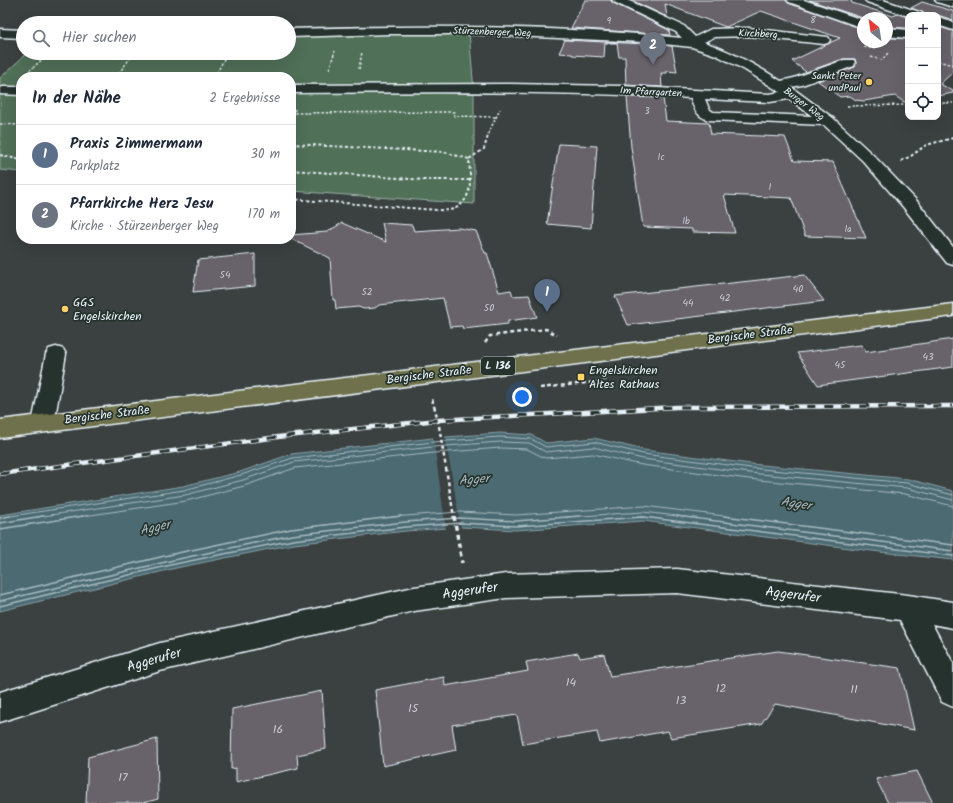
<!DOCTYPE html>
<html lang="de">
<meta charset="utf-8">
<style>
body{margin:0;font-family:Kalam,sans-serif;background:#f6f6f7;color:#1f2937}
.controls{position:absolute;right:12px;top:12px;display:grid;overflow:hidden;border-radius:8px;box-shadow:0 4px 16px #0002}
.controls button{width:36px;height:36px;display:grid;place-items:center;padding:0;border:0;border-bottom:1px solid #e0e1e3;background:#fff;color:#1f2937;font:20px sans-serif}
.compass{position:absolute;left:857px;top:12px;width:36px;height:36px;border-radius:50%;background:#fff;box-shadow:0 4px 16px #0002;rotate:330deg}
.you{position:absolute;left:522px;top:397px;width:14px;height:14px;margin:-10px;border:3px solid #fff;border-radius:50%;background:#1a73e8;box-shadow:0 0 0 6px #1a73e833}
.badge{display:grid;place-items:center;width:26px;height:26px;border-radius:50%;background:#84754c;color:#fff;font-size:13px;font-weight:700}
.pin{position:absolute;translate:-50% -33px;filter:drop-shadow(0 1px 2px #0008)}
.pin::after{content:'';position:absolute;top:21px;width:14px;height:12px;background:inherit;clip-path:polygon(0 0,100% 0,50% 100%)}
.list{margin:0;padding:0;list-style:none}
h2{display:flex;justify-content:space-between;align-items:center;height:52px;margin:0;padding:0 16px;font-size:17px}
h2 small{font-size:13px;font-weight:400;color:#747a83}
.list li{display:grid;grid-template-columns:26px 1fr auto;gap:12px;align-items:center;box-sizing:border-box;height:60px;padding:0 16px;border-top:1px solid #e0e1e3}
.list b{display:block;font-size:15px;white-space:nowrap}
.list p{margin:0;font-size:13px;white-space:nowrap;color:#747a83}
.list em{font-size:13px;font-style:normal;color:#747a83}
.icon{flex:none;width:22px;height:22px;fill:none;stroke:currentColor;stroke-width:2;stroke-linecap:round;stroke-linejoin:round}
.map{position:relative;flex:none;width:953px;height:803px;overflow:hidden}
.search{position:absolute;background:#fff;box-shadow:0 4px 16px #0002;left:16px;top:16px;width:280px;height:44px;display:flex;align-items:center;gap:10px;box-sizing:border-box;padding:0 14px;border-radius:22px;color:#747a83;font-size:15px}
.panel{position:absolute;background:#fff;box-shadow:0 4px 16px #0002;left:16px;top:72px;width:280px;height:172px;border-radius:16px}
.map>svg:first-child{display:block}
.green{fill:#516f58;stroke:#9cb0a8}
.water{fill:#4b6a72;stroke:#8aa0a8}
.pier{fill:#3a4140}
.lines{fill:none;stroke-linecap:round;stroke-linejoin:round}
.shore-far1{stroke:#a9bbc2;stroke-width:1}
.shore{stroke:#a9bbc2;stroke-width:1.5}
.building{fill:#67626b;stroke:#e8f1f8}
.minor-casing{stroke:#e8f1f8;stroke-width:3}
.major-casing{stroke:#e8f1f8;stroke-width:3}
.path-far3{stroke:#e8f1f8;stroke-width:1.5;stroke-dasharray:2.5 2;stroke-linecap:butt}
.path-far2{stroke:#e8f1f8;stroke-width:2;stroke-dasharray:3 2.5;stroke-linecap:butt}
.path-far1{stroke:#e8f1f8;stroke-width:2.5;stroke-dasharray:4 3;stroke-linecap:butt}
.path{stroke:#e8f1f8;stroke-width:3.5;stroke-dasharray:5 4;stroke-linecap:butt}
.minor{fill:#26332d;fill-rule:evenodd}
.major{fill:#6e714b;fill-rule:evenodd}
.rail-casing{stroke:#e8f1f8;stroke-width:4.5}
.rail{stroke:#26332d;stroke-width:3;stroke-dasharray:9;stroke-linecap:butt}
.poi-dot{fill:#ffd166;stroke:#26332d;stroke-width:1.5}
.labels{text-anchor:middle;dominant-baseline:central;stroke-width:3.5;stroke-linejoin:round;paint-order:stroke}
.far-number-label{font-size:9px;fill:#c8cdd5}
.far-street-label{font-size:10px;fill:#e8f1f8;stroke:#26332d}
.far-poi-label{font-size:10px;fill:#e8f1f8;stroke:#26332d;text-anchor:end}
.number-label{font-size:10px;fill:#c8cdd5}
.shield{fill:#26332d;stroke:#aeb8bb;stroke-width:1}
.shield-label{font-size:11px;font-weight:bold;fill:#e8f1f8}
.poi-label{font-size:12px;fill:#e8f1f8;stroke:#26332d;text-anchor:start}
.street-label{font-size:12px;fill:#e8f1f8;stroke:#26332d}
.near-number-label{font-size:12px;fill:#c8cdd5}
.water-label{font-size:13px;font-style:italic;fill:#a9bbc2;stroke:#26332d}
.near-street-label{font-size:14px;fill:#e8f1f8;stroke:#26332d}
</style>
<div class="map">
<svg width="953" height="803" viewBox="0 0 953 803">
<rect width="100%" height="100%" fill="#3a4140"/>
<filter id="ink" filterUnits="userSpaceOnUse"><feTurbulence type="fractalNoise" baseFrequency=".025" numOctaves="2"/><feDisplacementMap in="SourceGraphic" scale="8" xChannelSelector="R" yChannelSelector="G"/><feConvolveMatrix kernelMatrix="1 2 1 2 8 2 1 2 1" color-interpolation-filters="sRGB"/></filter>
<g filter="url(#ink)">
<path class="green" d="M 469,32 L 474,91 L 474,204 L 291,191 L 291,77 L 21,77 L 21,172 L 0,170 L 0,78 L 27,53 L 289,53 L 289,36 Z"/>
<path class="water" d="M 500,433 L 532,435 L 546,443 L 594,438 L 644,450 L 751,464 L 908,479 L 953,491 L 953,560 L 880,552 L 643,521 L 516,530 L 461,527 L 406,531 L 294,544 L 176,568 L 0,611 L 0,515 L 183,486 L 240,472 L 291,454 L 433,438 Z"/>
<path class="pier" d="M 433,436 L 445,436 L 461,529 L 446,530 Z"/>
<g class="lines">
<path class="shore-far1" d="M 4,517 L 184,490 L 241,475 L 293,458 L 433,442 L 500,437 L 531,439 L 546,447 L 594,442 L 643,454 L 751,468 L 907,483 L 953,495
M 37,517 L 185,495 L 243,480 L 294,462 L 433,447 L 500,442 L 529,443 L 546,452 L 593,447 L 643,459 L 750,473 L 907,488 L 953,500
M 77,517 L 186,501 L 244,486 L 295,468 L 434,453 L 501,448 L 527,449 L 545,458 L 593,454 L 642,465 L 749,479 L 905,494 L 953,506
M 392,517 L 460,512 L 516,515 L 644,506 L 732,517
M 566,517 L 643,512 L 685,517
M 637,517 L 646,517"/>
<path class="shore" d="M 677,516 L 953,551
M 724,516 L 953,545
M 0,518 L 10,516
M 0,523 L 43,516
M 0,529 L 83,516
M 0,595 L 173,554 L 291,529 L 401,516
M 0,601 L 174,560 L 292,535 L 405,522 L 460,518 L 516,521 L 580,516
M 0,606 L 175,564 L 293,540 L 406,527 L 461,523 L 516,526 L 643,517 L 953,556"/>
</g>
<path class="building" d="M 585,0 L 610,0 L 613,3 L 669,30 L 670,35 L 571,28 Z
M 631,0 L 786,0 L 788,3 L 863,29 L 863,42 L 887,42 L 887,38 L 908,39 L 908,101 L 904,102 L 895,96 L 864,101 L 856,100 L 850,96 L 840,97 L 818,81 L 855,67 L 856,63 L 855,59 L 843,59 L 806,72 L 792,61 L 840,38 L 761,11 L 726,27 L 665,4 L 667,17 Z
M 809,0 L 851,0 L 852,3 L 893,16 L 898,14 L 908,17 L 908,28 L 887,27 L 887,18 L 863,18 Z
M 922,2 L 953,11 L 953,20 L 938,15 L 925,15 L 922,12 L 911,8 Z
M 938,27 L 953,31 L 953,72 L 940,84 L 953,91 L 953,93 L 938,96 Z
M 565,40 L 645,44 L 672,46 L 677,72 L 667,71 L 667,73 L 661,73 L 662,87 L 626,85 L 625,57 L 619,57 L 617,43 L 605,43 L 604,57 L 572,55 L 572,54 L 559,53 Z
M 627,97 L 663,98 L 666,121 L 709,123 L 711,134 L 785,137 L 794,161 L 833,162 L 866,238 L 805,236 L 791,198 L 724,195 L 735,233 L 692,232 L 692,229 L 643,227 L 631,147 Z
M 559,144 L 597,146 L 591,228 L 547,224 Z
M 342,223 L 386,242 L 382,223 L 412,225 L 414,231 L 459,228 L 476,231 L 485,253 L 487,253 L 499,292 L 511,290 L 513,296 L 529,295 L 537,317 L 508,321 L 508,324 L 463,329 L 462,326 L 450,327 L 443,298 L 379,305 L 375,308 L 364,309 L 358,307 L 336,309 L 335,300 L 333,300 L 330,258 L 291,239 L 291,235 L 327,232 Z
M 255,254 L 255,286 L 193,292 L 198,260 Z
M 804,275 L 824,301 L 628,325 L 615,296 Z
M 953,339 L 953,367 L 818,385 L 797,353 L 861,345 L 866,352 Z
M 778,651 L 900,668 L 914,730 L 775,704 L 761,724 L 671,738 L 668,731 L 600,743 L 597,732 L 523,744 L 517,715 L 452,725 L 456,750 L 383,766 L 375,690 L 444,677 L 445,686 L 528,671 L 526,662 L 578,653 L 580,658 L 604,654 L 610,676 Z
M 322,691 L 326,749 L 297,755 L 298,768 L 236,782 L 236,768 L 231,769 L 232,709 Z
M 157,739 L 158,799 L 143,803 L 86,803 L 88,757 Z
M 917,771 L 933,803 L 888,803 L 876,779 Z"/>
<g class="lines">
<defs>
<path id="minor" d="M 612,0 L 627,0 L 684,26 L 695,37 L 711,29 L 748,28 L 828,37 L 830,40 L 828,43 L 824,44 L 748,36 L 714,37 L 704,42 C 732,52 756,65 781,81 L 794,78 L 844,60 L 854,60 L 855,63 L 854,66 L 802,85 L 791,87 L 833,118 L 873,155 L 916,200 L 953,247 L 953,265 L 947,263 L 904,208 L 863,161 L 824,125 L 709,120 C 697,117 694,109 691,98 C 558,91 425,92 291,93 L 291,85 L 510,84 L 620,86 L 770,94 L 780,92 L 745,70 L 716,55 L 692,47 L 645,42 L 468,34 L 389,34 L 289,37 L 289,29 C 420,25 552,25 682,38 L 676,32 L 614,2 ZM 705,99 L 770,102 L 789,99 L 812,116 L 713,112 L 709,109 Z
M 787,0 L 804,0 L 863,20 L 863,28 L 789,2 Z
M 865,0 L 883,0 L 922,13 L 924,15 L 908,16 L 867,2 Z
M 935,0 L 953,0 L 953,7 L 937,2 Z
M 938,17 L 953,22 L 953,30 L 938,25 Z
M 887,28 L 908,30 L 908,38 L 887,36 Z
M 0,29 L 23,30 L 23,38 L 0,37 Z
M 3,87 L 21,87 L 21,95 L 0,94 L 0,88 Z
M 56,347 L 63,349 L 66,354 L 54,423 L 51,429 L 43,431 L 35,429 L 32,423 L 46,354 L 49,349 Z
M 677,569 L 908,595 L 953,602 L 953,628 L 932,624 L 953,663 L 953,707 L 942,702 L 900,620 L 677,593 L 506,598 L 414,611 L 160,671 L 0,722 L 0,692 L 160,643 L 414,587 L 506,574 Z"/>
<path id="major" d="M 953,304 L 953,316 L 0,438 L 0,420 Z"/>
</defs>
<use href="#minor" class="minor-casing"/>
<use href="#major" class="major-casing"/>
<path class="path-far3" d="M 864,47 L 875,49
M 871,57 L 882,60 L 888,53
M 938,61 L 953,65
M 329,69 L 335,51
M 359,69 L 362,52
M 26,74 L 49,53
M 116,77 L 134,53
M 215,77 L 227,53
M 938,103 L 953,103
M 847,106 L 908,105
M 295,109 L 294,113 L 454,112 L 454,116 L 496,117
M 0,124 L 21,125
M 490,130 L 500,109"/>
<path class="path-far2" d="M 291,144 L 444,152 L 469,159
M 0,155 L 21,160
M 901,161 L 911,156 L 926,145 L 953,138
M 291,170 L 424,180 L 470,180
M 291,199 L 437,210 C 442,210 451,211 456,208 C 474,198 470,176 469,159 L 484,149 L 490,129"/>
<path class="path-far1" d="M 485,343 L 490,336 L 546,329 L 557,335
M 540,388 L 596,382 L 607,379
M 432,399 L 438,420 L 454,517"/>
<path class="path" d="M 454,516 L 462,563"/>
<use href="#minor" class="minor"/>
<use href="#major" class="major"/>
<defs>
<path id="rail" d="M 0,474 L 278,437 L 438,420 L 677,407 L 953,406"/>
</defs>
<use href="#rail" class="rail-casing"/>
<use href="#rail" class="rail"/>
</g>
</g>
<g class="poi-dot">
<circle cx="869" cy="82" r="4"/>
<circle cx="65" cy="309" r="4"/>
<rect x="577" y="373" width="8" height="8" rx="2"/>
</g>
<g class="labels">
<g class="far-number-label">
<text x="813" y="20">8</text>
<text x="609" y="21">9</text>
<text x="647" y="111">3</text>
<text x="661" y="157">1c</text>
<text x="770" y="187">1</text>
<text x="686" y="221">1b</text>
<text x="848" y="229">1a</text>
</g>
<g class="far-street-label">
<text transform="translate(492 32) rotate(2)">Stürzenberger Weg</text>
<text transform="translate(758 34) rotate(3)">Kirchberg</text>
<text transform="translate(651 92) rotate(3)">Im Pfarrgarten</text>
<text transform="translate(804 104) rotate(37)">Burger Weg</text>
</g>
<g class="far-poi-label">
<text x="861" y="76">Sankt Peter<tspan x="861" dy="12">undPaul</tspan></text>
</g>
<g class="number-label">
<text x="225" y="275">54</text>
<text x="798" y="289">40</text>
<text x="367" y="292">52</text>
<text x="725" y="298">42</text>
<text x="688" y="303">44</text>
<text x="489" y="308">50</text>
<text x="928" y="357">43</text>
<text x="840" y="365">45</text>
</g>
<rect class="shield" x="481" y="357" width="34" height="18" rx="3"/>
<g class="shield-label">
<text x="498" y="366">L 136</text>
</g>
<g class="poi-label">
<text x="73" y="302">GGS<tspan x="73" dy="14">Engelskirchen</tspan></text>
<text x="589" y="370">Engelskirchen<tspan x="589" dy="14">Altes Rathaus</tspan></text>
</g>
<g class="street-label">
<text transform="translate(750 335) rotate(-7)">Bergische Straße</text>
<text transform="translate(429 375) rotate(-7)">Bergische Straße</text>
<text transform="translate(107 415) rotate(-7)">Bergische Straße</text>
</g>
<g class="near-number-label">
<text x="571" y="682">14</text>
<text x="721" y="688">12</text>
<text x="854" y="689">11</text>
<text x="681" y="700">13</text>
<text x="413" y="708">15</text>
<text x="278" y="729">16</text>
<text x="123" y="777">17</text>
</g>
<g class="water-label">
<text transform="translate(474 480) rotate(-5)">Agger</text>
<text transform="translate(796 504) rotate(9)">Agger</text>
<text transform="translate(155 528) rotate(-13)">Agger</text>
</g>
<g class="near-street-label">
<text transform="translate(470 591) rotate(-8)">Aggerufer</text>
<text transform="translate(793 595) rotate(7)">Aggerufer</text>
<text transform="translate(154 660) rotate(-16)">Aggerufer</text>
</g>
</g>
</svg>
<div class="controls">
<button>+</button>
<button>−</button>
<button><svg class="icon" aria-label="locate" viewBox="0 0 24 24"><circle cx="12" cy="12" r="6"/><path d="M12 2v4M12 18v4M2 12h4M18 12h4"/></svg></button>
</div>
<svg class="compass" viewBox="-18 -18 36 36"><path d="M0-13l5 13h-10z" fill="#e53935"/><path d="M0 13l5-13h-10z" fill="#747a83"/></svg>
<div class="you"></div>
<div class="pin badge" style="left:547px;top:312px;background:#5c6f8a">1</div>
<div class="pin badge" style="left:653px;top:65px;background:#6b7280">2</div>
<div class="search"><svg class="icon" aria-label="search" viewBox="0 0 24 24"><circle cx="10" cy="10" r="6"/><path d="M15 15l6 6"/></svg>Hier suchen</div>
<section class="panel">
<h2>In der Nähe<small>2 Ergebnisse</small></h2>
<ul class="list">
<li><span class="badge" style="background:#5c6f8a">1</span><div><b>Praxis Zimmermann</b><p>Parkplatz</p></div><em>30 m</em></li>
<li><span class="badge" style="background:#6b7280">2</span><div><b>Pfarrkirche Herz Jesu</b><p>Kirche · Stürzenberger Weg</p></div><em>170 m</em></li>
</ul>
</section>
</div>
